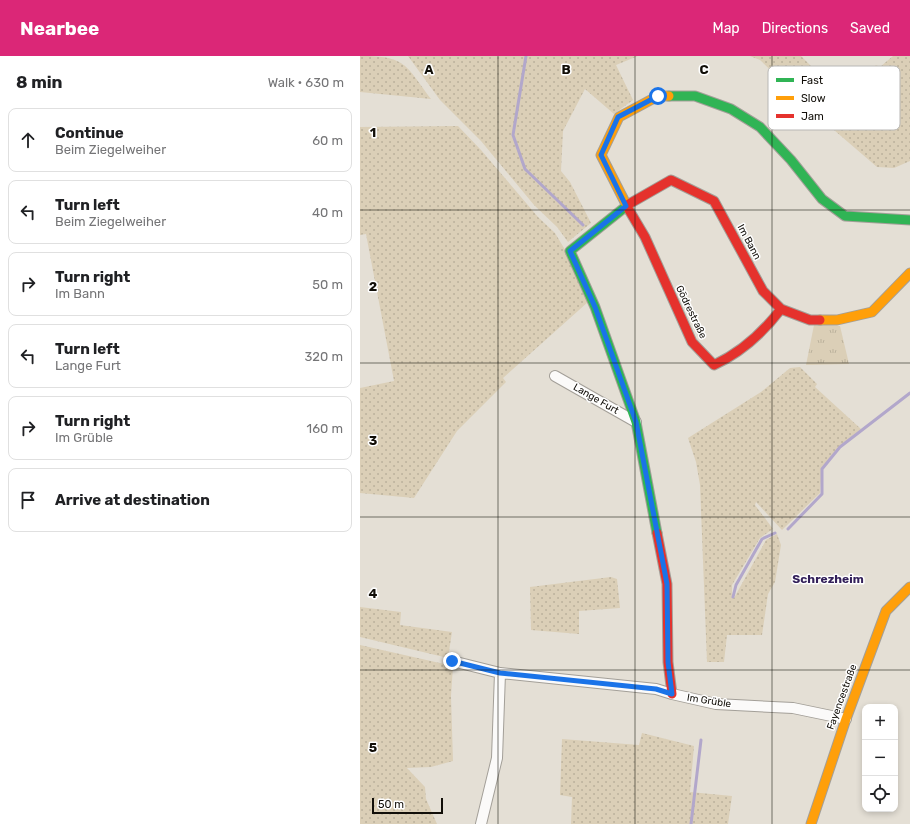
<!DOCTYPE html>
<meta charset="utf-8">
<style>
body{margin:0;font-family:Rubik,sans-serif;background:#f2f2f2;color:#202124}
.controls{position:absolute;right:12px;bottom:12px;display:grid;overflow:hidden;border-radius:8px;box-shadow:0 2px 6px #0003}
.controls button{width:36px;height:36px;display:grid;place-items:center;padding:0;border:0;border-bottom:1px solid #e0e0e0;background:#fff;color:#202124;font:20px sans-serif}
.scale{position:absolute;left:12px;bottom:10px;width:71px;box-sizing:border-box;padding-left:4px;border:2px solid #110e08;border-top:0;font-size:11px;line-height:14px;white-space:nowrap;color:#110e08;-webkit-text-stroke:3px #fff;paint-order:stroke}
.stop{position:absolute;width:12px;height:12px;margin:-9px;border:3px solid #1a73e8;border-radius:50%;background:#fff}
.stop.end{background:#1a73e8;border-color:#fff;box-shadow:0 1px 4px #0008}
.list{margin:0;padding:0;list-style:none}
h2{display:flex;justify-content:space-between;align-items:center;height:52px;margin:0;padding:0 16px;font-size:17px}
h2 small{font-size:13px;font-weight:400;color:#757577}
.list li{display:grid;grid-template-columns:26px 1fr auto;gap:12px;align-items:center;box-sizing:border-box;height:64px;margin:0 8px 8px;padding:0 8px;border:1px solid #e0e0e0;border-radius:8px}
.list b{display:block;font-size:15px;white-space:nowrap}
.list p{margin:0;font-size:13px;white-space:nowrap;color:#757577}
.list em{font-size:13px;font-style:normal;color:#757577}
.icon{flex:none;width:22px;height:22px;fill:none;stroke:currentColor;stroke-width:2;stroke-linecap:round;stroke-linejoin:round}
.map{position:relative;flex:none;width:550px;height:768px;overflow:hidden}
header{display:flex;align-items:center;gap:24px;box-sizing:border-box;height:56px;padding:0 20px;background:#db2777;color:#fff}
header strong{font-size:19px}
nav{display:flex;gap:22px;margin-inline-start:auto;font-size:14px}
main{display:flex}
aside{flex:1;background:#fff}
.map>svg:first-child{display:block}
.grass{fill:url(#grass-dots)}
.park{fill:url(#park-tufts)}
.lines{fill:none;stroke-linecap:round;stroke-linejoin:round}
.stream{stroke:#b2a7cb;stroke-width:3}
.street-casing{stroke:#a39f98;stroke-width:12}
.fast-casing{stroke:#a39f98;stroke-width:11}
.slow-casing{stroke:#a39f98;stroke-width:11}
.jam-casing{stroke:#a39f98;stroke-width:11}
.street{stroke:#fbfaf9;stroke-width:10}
.fast{stroke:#30b455;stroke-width:9}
.slow{stroke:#ff9f0a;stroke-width:9}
.jam{stroke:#e5322d;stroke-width:9}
.route{stroke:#1a73e8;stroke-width:5}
.grid{fill:none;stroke:#110e08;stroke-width:1;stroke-opacity:0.55}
.labels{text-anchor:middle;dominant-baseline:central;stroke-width:3;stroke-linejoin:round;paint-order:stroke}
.street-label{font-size:10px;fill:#110e08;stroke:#fff}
.quarter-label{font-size:12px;font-weight:bold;fill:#33205a;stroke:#fff}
.key{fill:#fff;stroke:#b8b7b5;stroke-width:1}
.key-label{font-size:11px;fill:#110e08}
.grid-label{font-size:13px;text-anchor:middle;font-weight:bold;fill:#110e08;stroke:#fff;stroke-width:3;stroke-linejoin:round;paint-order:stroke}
</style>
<header>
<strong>Nearbee</strong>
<nav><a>Map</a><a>Directions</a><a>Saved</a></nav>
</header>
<main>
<aside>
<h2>8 min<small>Walk · 630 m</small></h2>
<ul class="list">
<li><svg class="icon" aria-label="ahead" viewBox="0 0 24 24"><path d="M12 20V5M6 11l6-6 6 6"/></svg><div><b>Continue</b><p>Beim Ziegelweiher</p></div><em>60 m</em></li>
<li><svg class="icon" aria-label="left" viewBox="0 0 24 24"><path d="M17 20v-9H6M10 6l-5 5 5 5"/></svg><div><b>Turn left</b><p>Beim Ziegelweiher</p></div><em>40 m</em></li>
<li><svg class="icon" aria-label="right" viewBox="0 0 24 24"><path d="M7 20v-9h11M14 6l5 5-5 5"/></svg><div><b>Turn right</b><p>Im Bann</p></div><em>50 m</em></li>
<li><svg class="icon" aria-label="left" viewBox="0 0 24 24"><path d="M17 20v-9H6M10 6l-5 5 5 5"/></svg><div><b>Turn left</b><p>Lange Furt</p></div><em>320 m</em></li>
<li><svg class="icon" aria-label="right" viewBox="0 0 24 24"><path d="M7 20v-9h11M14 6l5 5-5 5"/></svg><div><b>Turn right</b><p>Im Grüble</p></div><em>160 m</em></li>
<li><svg class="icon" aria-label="arrive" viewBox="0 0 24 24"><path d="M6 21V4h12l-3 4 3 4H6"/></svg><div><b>Arrive at destination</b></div></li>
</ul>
</aside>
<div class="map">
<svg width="550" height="768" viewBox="0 0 550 768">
<defs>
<pattern id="grass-dots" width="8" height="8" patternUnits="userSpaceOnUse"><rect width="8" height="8" fill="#dbcfb7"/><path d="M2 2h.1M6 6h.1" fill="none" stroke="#bbb19c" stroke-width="1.8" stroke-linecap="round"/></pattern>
<pattern id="park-tufts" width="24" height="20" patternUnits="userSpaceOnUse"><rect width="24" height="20" fill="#dbcfb7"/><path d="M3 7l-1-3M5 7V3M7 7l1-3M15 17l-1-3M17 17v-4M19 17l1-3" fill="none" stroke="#bbb19c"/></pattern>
</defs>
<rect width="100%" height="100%" fill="#e4dfd5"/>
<path class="grass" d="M 0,0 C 46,0 45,8 71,43 L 0,36 Z
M 48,0 L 278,0 L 256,9 L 273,44 L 254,58 L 225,33 L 203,75 L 201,115 L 210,126 L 231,167 L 208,186 L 197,171 L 174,149 L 121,85 L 80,44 Z
M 390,0 L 441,0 L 483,42 L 516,9 L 520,11 L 533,0 L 550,0 L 550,105 L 534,112 L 517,111 L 467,68 L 400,4 Z
M 98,70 L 121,94 L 178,161 L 195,177 L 204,192 L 228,246 L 143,322 L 146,326 L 97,375 L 54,442 L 0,437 L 0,332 L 34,325 L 6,178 L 0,179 L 0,71 Z
M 440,311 L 457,328 L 455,331 L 501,373 L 480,391 L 462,413 L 460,437 L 422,474 L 396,446 L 395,449 L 413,473 L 400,482 L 372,529 L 372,541 L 374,542 L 406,484 L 417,478 L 421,489 L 415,526 L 408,538 L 402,579 L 367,579 L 364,606 L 347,606 L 340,429 L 336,406 L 328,382 L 401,336 L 430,312 Z
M 251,521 L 257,523 L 260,552 L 219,555 L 219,578 L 171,574 L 170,531 Z
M 0,551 L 41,556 L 40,569 L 92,576 L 88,602 L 0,581 Z
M 0,589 L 93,610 L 91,640 L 93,705 L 71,711 L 47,712 L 65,731 L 66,743 L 77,768 L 0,768 Z
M 282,677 L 334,690 L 330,736 L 372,740 L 368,768 L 211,768 L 212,741 L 200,739 L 202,683 L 279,689 Z"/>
<path class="park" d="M 454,269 L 480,270 L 489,308 L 446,309 Z"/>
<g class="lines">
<path class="stream" d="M 166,0 L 153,79 L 165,113 L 223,169
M 428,473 L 462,438 L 462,413 L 480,391 L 550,337
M 373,541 L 376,529 L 402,483 L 415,477
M 331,768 L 341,684"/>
<defs>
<path id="street" d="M 195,320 L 276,366
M 92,605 L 140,617 L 296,633 L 312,638 L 356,648 L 433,652 L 486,663
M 121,768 L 137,702 L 140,617"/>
<path id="fast" d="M 309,40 L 335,40 L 371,53 L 400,71 L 431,104 L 462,143 L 485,160 L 550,164
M 269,148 L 210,195 L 235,251 L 276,366 L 297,477"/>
<path id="slow" d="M 269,154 L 241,99 L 259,61 L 298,40 L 309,40
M 460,264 L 477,264 L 512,256 L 550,217
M 451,768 L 486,663 L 526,555 L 550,531"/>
<path id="jam" d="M 269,148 L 311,124 L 354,145 L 403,235 L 421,253 L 450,264 L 460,264
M 269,154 L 285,181 L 332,286 L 354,309 C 382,296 402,278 421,253
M 297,477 L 307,528 L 308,606 L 312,638"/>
</defs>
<use href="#street" class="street-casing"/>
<use href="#fast" class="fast-casing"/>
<use href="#slow" class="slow-casing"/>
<use href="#jam" class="jam-casing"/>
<use href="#street" class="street"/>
<use href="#fast" class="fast"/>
<use href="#slow" class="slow"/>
<use href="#jam" class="jam"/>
</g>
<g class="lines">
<path class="route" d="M 92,605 L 140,617 L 296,633 L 312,638 L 308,606 L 307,528 L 276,366 L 235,251 L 210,195 L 266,150 L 241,99 L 258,61 L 298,40"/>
</g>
<path class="grid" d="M 138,0 L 138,768M 275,0 L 275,768M 412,0 L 412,768M 0,154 L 550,154M 0,307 L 550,307M 0,461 L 550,461M 0,614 L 550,614"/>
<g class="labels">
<g class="street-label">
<text transform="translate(389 186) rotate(62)">Im Bann</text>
<text transform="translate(331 256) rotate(64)">Gödrestraße</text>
<text transform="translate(236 343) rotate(30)">Lange Furt</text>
<text transform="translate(482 641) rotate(-70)">Fayencestraße</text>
<text transform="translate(349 645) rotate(9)">Im Grüble</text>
</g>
<g class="quarter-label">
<text x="468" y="523">Schrezheim</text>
</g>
</g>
<rect x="408" y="10" width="132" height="64" rx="6" class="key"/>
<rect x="416" y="22" width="18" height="4" fill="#30b455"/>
<rect x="416" y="40" width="18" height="4" fill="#ff9f0a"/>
<rect x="416" y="58" width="18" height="4" fill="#e5322d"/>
<g class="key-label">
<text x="441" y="28">Fast</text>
<text x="441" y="46">Slow</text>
<text x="441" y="64">Jam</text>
</g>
<g class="grid-label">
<text x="69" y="18">A</text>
<text x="206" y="18">B</text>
<text x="344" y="18">C</text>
<text x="13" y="81">1</text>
<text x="13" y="235">2</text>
<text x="13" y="389">3</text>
<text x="13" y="542">4</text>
<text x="13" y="696">5</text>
</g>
</svg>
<div class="controls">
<button>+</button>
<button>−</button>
<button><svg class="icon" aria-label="locate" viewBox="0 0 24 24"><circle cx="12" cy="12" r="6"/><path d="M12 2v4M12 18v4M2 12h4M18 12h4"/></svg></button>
</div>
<div class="scale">50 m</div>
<div class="stop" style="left:298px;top:40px"></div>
<div class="stop end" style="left:92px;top:605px"></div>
</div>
</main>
